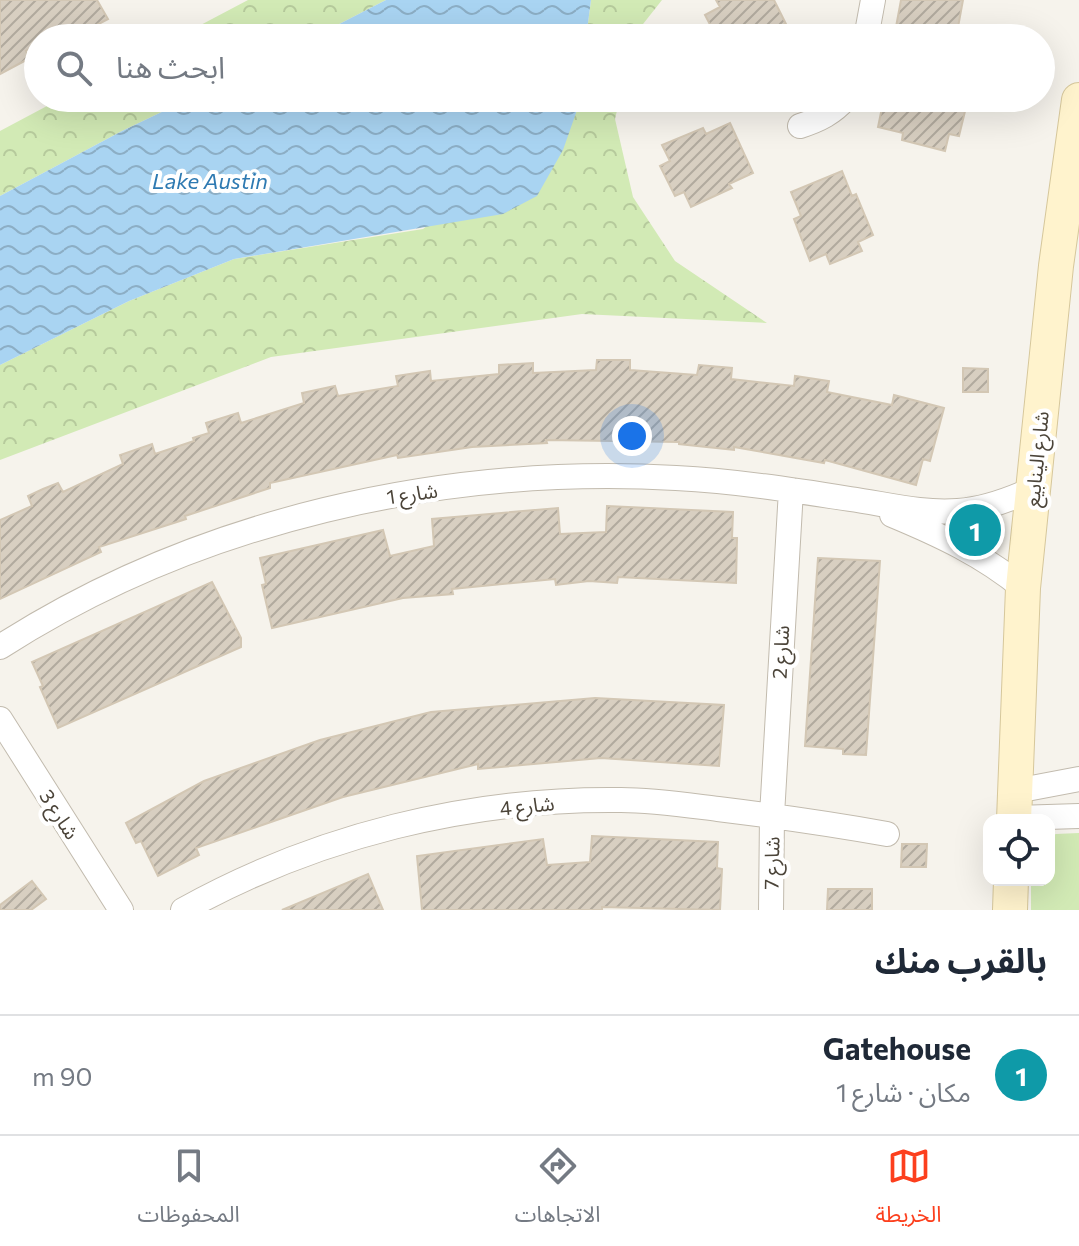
<!DOCTYPE html>
<html lang="ar">
<meta charset="utf-8">
<style>
body{margin:0;font-family:Commissioner,"Noto Sans Arabic",sans-serif;background:#f6f6f7;color:#1f2937;direction:rtl}
.controls{position:absolute;right:24px;bottom:24px;display:grid;overflow:hidden;border-radius:16px;box-shadow:0 8px 32px #0002}
.controls button{width:72px;height:72px;display:grid;place-items:center;padding:0;border:0;border-bottom:2px solid #e0e1e3;background:#fff;color:#1f2937;font:40px sans-serif}
.you{position:absolute;left:632px;top:436px;width:28px;height:28px;margin:-20px;border:6px solid #fff;border-radius:50%;background:#1a73e8;box-shadow:0 0 0 12px #1a73e833}
.badge{display:grid;place-items:center;width:52px;height:52px;border-radius:50%;background:#fc3f1d;color:#fff;font-size:26px;font-weight:700}
.pin{position:absolute;translate:-50% -50%;border:4px solid #fff;box-shadow:0 2px 8px #0006}
.list{margin:0;padding:0;list-style:none}
h2{display:flex;justify-content:space-between;align-items:center;height:104px;margin:0;padding:0 32px;font-size:34px}
h2 small{font-size:26px;font-weight:400;color:#747a83}
.list li{display:grid;grid-template-columns:52px 1fr auto;gap:24px;align-items:center;box-sizing:border-box;height:120px;padding:0 32px;border-top:2px solid #e0e1e3}
.list b{display:block;font-size:30px;white-space:nowrap}
.list p{margin:0;font-size:26px;white-space:nowrap;color:#747a83}
.list em{font-size:26px;font-style:normal;color:#747a83}
.icon{flex:none;width:44px;height:44px;fill:none;stroke:currentColor;stroke-width:2;stroke-linecap:round;stroke-linejoin:round}
.map{position:relative;flex:none;width:1079px;height:910px;overflow:hidden;direction:ltr}
.search{position:absolute;background:#fff;box-shadow:0 8px 32px #0002;left:24px;right:24px;top:24px;height:88px;display:flex;align-items:center;gap:20px;box-sizing:border-box;padding:0 28px;border-radius:44px;color:#747a83;font-size:30px}
.sheet{height:224px;background:#fff}
nav{display:flex;justify-content:space-around;align-items:center;box-sizing:border-box;height:112px;border-top:2px solid #e0e1e3;background:#fff;font-size:22px;color:#747a83}
nav a{display:grid;justify-items:center;gap:4px}
nav .on{color:#fc3f1d}
.map>svg:first-child{display:block}
.green{fill:#d2eab5}
.park{fill:url(#park-crowns)}
.water{fill:url(#water-waves)}
.building{fill:url(#building-hatch);stroke:#d3c7b4;stroke-width:2}
.lines{fill:none;stroke-linecap:round;stroke-linejoin:round}
.street-casing{stroke:#c2bbae;stroke-width:26}
.secondary-casing{stroke:#d6c79b;stroke-width:36}
.street{stroke:#fff;stroke-width:24}
.secondary{stroke:#fff3cd;stroke-width:34}
.labels{text-anchor:middle;dominant-baseline:central;stroke-width:8;stroke-linejoin:round;paint-order:stroke}
.street-label{font-size:20px;fill:#4b4439;stroke:#fff}
.water-label{font-size:22px;font-style:italic;fill:#2e7ab2;stroke:#fff}
</style>
<div class="map">
<svg width="1079" height="910" viewBox="0 0 1079 910">
<defs>
<pattern id="park-crowns" width="20" height="18" patternUnits="userSpaceOnUse" patternTransform="scale(2)"><rect width="20" height="18" fill="#d2eab5"/><path d="M2 6a3 3 0 1 1 6 0M12 15a3 3 0 1 1 6 0" fill="none" stroke="#b6ca9c"/></pattern>
<pattern id="water-waves" width="16" height="10" patternUnits="userSpaceOnUse" patternTransform="scale(2)"><rect width="16" height="10" fill="#a9d4f2"/><path d="M0 5q4-4 8 0t8 0" fill="none" stroke="#8caec5"/></pattern>
<pattern id="building-hatch" width="6" height="6" patternUnits="userSpaceOnUse" patternTransform="scale(2)"><rect width="6" height="6" fill="#d8cfc1"/><path d="M-1 1l2-2M0 6l6-6M5 7l2-2" fill="none" stroke="#b1aa9e"/></pattern>
</defs>
<rect width="100%" height="100%" fill="#f6f3ec"/>
<path class="green" d="M 1079,833 L 1079,910 L 1031,910 L 1031,880 L 1049,880 L 1049,837 L 1056,834 Z"/>
<path class="park" d="M 248,0 L 386,0 L 312,38 L 176,38 Z
M 591,0 L 662,0 L 632,38 L 586,38 Z
M 62,98 L 191,98 L 122,131 L 0,196 L 0,131 Z
M 578,98 L 620,98 L 615,119 L 633,197 L 675,261 L 767,323 L 582,314 L 271,357 L 0,460 L 0,365 L 129,301 L 234,259 L 423,229 L 576,113 Z"/>
<path class="water" d="M 386,0 L 591,0 L 586,38 L 312,38 Z
M 191,98 L 578,98 L 576,113 L 563,150 L 537,196 L 503,214 L 234,259 L 129,301 L 0,365 L 0,196 L 122,131 Z"/>
<path class="building" d="M 0,0 L 97,0 L 108,19 L 78,35 L 73,26 L 51,38 L 38,38 L 38,45 L 26,51 L 30,58 L 0,74 Z
M 716,0 L 774,0 L 786,24 L 779,27 L 784,38 L 717,38 L 705,15 L 720,7 Z
M 901,0 L 963,0 L 956,38 L 896,27 Z
M 884,98 L 957,98 L 957,101 L 967,103 L 959,136 L 949,134 L 945,151 L 902,140 L 903,133 L 878,127 Z
M 730,123 L 753,173 L 729,184 L 732,188 L 691,207 L 684,192 L 675,196 L 660,166 L 670,161 L 662,145 L 703,128 L 706,134 Z
M 842,171 L 852,196 L 856,194 L 873,235 L 858,242 L 862,251 L 830,264 L 826,254 L 810,261 L 794,219 L 801,216 L 791,192 Z
M 597,360 L 630,360 L 630,370 L 697,375 L 699,365 L 732,368 L 731,379 L 794,386 L 795,376 L 829,381 L 827,392 L 892,405 L 894,395 L 944,408 L 930,461 L 923,459 L 916,485 L 825,460 L 824,463 L 734,447 L 734,450 L 679,444 L 679,442 L 546,440 L 547,443 L 472,447 L 398,458 L 397,455 L 270,483 L 270,488 L 185,516 L 186,519 L 99,547 L 101,552 L 0,599 L 0,520 L 32,506 L 28,496 L 43,489 L 58,483 L 63,492 L 123,464 L 120,455 L 152,444 L 155,454 L 194,441 L 193,438 L 209,433 L 206,423 L 238,413 L 241,423 L 304,403 L 302,393 L 335,386 L 338,396 L 398,386 L 396,376 L 430,371 L 431,381 L 499,374 L 499,365 L 533,363 L 533,373 L 596,370 Z
M 963,368 L 988,369 L 988,392 L 963,392 Z
M 607,506 L 733,512 L 732,538 L 737,538 L 736,583 L 618,577 L 617,583 L 589,581 L 556,585 L 555,579 L 452,589 L 453,594 L 403,598 L 272,628 L 262,585 L 266,584 L 260,558 L 383,530 L 390,556 L 434,546 L 432,519 L 558,508 L 560,534 L 606,532 Z
M 818,558 L 880,561 L 866,755 L 843,754 L 843,749 L 805,746 Z
M 212,582 L 241,638 L 241,647 L 58,728 L 40,687 L 43,686 L 32,662 Z
M 595,698 L 724,705 L 719,766 L 601,758 L 478,769 L 478,764 L 343,797 L 196,848 L 199,855 L 158,876 L 141,841 L 136,843 L 126,823 L 204,781 L 320,740 L 431,712 Z
M 592,836 L 718,842 L 717,868 L 722,869 L 720,910 L 602,907 L 602,910 L 422,910 L 417,856 L 543,839 L 547,865 L 590,862 Z
M 902,844 L 927,844 L 926,867 L 901,867 Z
M 368,874 L 383,910 L 282,910 Z
M 32,881 L 46,899 L 31,910 L 0,910 L 0,905 Z
M 828,889 L 872,889 L 872,910 L 827,910 Z"/>
<g class="lines">
<defs>
<path id="street" d="M 866,38 L 873,0
M 800,126 C 819,120 833,113 846,98
M 892,515 C 940,535 983,555 1023,588
M 0,647 C 198,520 443,465 676,478 C 735,481 793,490 850,499 C 886,504 922,514 958,511 C 985,509 1009,500 1033,489
M 0,719 L 121,910
M 1016,791 L 1079,779
M 1014,818 L 1079,816
M 183,910 C 316,836 469,798 621,800 C 653,800 686,805 718,809 C 775,816 831,824 887,834
M 771,910 L 772,815 L 791,490"/>
<path id="secondary" d="M 1014,820 L 1023,588 L 1056,266 L 1079,100
M 1010,910 L 1011,880"/>
</defs>
<use href="#street" class="street-casing"/>
<use href="#secondary" class="secondary-casing"/>
<use href="#street" class="street"/>
<use href="#secondary" class="secondary"/>
</g>
<g class="labels">
<g class="street-label">
<text transform="translate(1036 459) rotate(-84)">شارع الينابيع</text>
<text transform="translate(412 493) rotate(-8)">شارع 1</text>
<text transform="translate(780 652) rotate(-87)">شارع 2</text>
<text transform="translate(527 805) rotate(-6)">شارع 4</text>
<text transform="translate(60 814) rotate(57)">شارع 3</text>
<text transform="translate(771 863) rotate(-89)">شارع 7</text>
</g>
<g class="water-label">
<text x="210" y="180">Lake Austin</text>
</g>
</g>
</svg>
<div class="controls">
<button><svg class="icon" aria-label="locate" viewBox="0 0 24 24"><circle cx="12" cy="12" r="6"/><path d="M12 2v4M12 18v4M2 12h4M18 12h4"/></svg></button>
</div>
<div class="you"></div>
<div class="pin badge" style="left:975px;top:530px;background:#0f9aa8">1</div>
<div class="search"><svg class="icon" aria-label="search" viewBox="0 0 24 24"><circle cx="10" cy="10" r="6"/><path d="M15 15l6 6"/></svg>ابحث هنا</div>
</div>
<section class="sheet">
<h2>بالقرب منك<small></small></h2>
<ul class="list">
<li><span class="badge" style="background:#0f9aa8">1</span><div><b>Gatehouse</b><p>مكان · شارع 1</p></div><em>90 m</em></li>
</ul>
</section>
<nav>
<a class="on"><svg class="icon" aria-label="map" viewBox="0 0 24 24"><path d="M3 6l6-2 6 2 6-2v14l-6 2-6-2-6 2zM9 4v14M15 6v14"/></svg>الخريطة</a>
<a><svg class="icon" aria-label="directions" viewBox="0 0 24 24"><path d="M12 3l9 9-9 9-9-9zM9 14v-3h6M13 9l2 2-2 2"/></svg>الاتجاهات</a>
<a><svg class="icon" aria-label="saved" viewBox="0 0 24 24"><path d="M7 4h10v16l-5-4-5 4z"/></svg>المحفوظات</a>
</nav>
